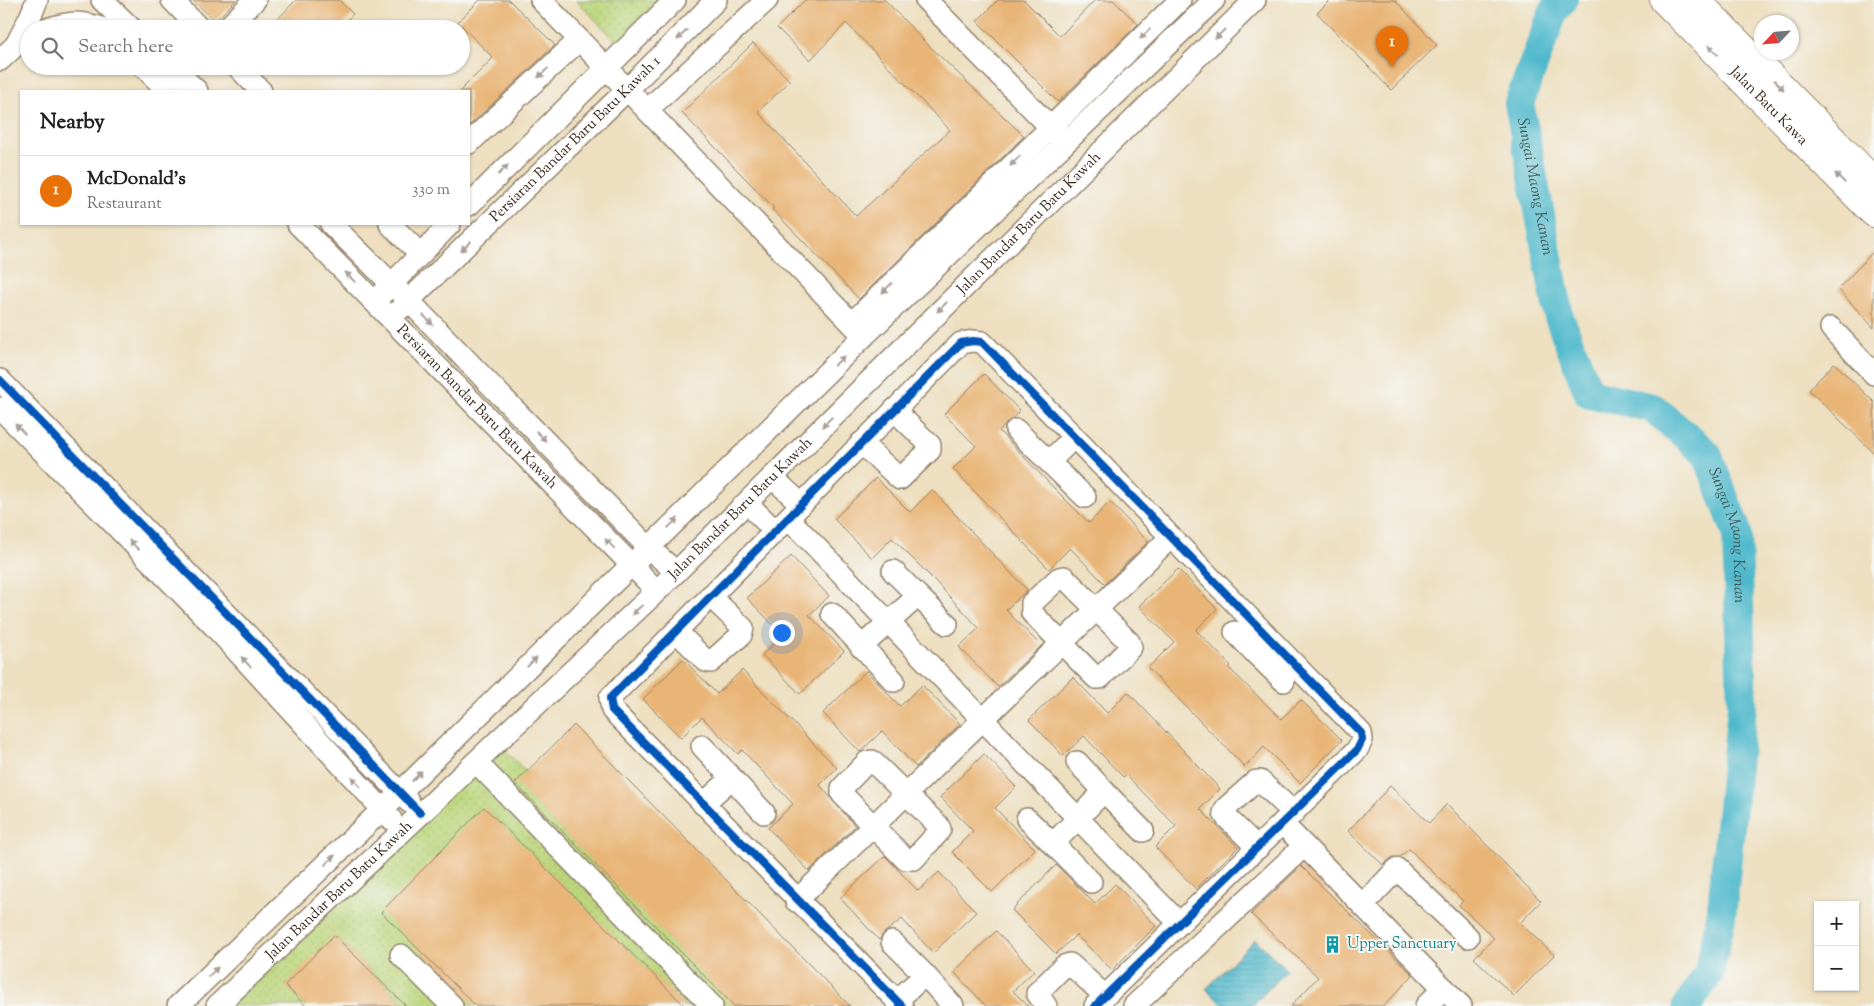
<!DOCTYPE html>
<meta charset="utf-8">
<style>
body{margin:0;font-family:"Sorts Mill Goudy",serif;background:#f6f6f6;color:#202124}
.controls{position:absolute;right:15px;bottom:15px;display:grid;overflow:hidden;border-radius:0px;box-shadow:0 1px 4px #0004}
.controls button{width:45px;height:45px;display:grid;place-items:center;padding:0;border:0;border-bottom:1px solid #e0e0e0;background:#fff;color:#202124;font:25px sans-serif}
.compass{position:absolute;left:1754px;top:15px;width:45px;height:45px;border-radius:50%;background:#fff;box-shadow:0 1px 4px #0004;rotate:244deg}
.you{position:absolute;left:781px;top:632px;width:18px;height:18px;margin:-12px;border:4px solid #fff;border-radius:50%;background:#1a73e8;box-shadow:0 0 0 8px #1a73e833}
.badge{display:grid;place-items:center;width:32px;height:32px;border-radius:50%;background:#b45309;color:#fff;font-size:16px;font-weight:700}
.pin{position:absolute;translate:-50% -41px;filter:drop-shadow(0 1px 2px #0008)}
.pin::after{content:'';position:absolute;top:26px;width:18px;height:15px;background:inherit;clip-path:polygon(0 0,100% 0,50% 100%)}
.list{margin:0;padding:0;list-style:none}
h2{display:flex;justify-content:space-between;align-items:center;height:65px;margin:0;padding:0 20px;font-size:21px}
h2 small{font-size:16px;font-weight:400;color:#757577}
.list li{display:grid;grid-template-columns:32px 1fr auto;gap:15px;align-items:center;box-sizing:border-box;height:70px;padding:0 20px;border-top:1px solid #e0e0e0}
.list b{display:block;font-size:19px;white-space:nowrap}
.list p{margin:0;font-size:16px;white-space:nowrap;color:#757577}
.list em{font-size:16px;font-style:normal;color:#757577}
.icon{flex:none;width:28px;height:28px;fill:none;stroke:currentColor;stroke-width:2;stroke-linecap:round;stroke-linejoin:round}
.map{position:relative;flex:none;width:1874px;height:1006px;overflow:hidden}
.search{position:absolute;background:#fff;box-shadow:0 1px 4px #0004;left:20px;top:20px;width:450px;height:55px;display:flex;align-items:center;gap:12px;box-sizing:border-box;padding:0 18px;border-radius:28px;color:#757577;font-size:19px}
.panel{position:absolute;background:#fff;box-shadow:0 1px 4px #0004;left:20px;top:90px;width:450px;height:135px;border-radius:0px}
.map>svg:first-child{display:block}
.park{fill:url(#park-dots);stroke:#7c804d}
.water{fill:url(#water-rules);stroke:#457275}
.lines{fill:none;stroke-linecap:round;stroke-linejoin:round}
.river{stroke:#4fb9cc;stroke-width:30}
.building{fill:#e9b577}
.minor-casing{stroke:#94846e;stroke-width:24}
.highway-casing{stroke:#94846e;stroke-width:30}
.minor{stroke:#fff;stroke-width:21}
.highway{stroke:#fff;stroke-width:28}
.cycleway-casing{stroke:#f6f6f2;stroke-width:11}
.cycleway{stroke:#0057b8;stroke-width:8}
.oneway{fill:#a79f9a}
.labels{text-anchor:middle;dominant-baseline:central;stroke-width:4;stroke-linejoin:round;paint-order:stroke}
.street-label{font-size:15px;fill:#3b2a1e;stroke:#f6f6f2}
.culture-label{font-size:15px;fill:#0d838f;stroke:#f6f6f2;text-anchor:start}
.water-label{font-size:16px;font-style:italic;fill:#425c5b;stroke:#f6f6f2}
</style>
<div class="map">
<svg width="1874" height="1006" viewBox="0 0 1874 1006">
<defs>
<pattern id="park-dots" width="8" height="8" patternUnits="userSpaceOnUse" patternTransform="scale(1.25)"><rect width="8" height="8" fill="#bcd67c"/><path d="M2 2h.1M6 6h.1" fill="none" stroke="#a2b86b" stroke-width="1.8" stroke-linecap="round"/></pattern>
<pattern id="water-rules" width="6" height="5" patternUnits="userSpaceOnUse" patternTransform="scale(1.25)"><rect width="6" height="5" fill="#4fb9cc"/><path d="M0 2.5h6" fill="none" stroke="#4397a5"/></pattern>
</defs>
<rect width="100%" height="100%" fill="#f6f6f2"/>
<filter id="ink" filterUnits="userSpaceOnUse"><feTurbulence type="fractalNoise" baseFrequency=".02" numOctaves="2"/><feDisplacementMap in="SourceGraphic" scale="10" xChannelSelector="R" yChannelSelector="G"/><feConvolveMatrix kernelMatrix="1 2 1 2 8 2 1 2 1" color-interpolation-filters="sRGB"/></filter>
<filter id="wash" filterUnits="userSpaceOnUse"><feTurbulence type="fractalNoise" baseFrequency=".0096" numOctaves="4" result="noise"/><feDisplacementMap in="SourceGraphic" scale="20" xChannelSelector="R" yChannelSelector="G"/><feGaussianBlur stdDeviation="1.12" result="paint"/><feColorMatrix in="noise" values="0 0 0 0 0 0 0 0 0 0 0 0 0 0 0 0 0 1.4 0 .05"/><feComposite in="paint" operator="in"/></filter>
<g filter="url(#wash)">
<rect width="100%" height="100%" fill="#eddfbf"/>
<path class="park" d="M 576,0 L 661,0 L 618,43 Z
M 497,742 L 754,1006 L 407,1006 L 334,936 L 285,985 L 306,1006 L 217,1006 Z"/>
<path class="water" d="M 1255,939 L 1287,970 L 1252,1006 L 1224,1006 L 1206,989 Z"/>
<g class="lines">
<path class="river" id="s1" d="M 1563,0 L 1554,10 L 1519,103 L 1559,317 L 1589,393 L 1653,408 L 1707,454 L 1737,532 L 1742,707 L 1721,917 L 1709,973 L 1687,1006"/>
</g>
<g id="blocks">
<path class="building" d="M 193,0 L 236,0 L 215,21 Z
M 296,0 L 339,0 L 353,14 L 338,29 L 317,29 L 307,20 L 298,29 L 268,29 Z
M 480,0 L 509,0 L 555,45 L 469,126 L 469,91 L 460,91 L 493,58 L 458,22 Z
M 805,0 L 885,0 L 924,41 L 1024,136 L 859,299 L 772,209 L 774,208 L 682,113 L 753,43 L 790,81 L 758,112 L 856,216 L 950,130 L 846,23 L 810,60 L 777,28 Z
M 998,0 L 1024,0 L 1060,36 L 1095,0 L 1113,0 L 1138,24 L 1058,102 L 977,21 Z
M 1330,0 L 1395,0 L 1437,45 L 1391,90 L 1317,13 Z
M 1874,251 L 1874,328 L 1838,289 Z
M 1834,363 L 1874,402 L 1874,453 L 1809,390 Z
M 984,374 L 1020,411 L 999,431 L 1051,485 L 1089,523 L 1110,502 L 1148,542 L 1105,584 L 1070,548 L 1049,569 L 953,469 L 976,446 L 944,414 Z
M 876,478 L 910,512 L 932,490 L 1027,590 L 1006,610 L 1041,646 L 998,687 L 959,647 L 979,628 L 936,582 L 892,538 L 872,558 L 834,519 Z
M 791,556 L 829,596 L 809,615 L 844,651 L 800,694 L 762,655 L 783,635 L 747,598 Z
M 1178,569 L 1217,609 L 1196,630 L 1231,666 L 1229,668 L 1281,719 L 1301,700 L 1342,740 L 1300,783 L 1264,747 L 1245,767 L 1148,668 L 1174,642 L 1139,606 Z
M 683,659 L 717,694 L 742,670 L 837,768 L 820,785 L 855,826 L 809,871 L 768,828 L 793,804 L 742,750 L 738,754 L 702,717 L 681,738 L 643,699 Z
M 866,671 L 900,706 L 922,685 L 960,724 L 916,767 L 882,731 L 860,752 L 823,713 Z
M 1073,677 L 1107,713 L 1128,692 L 1220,789 L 1200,809 L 1238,847 L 1196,889 L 1155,847 L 1176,826 L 1126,775 L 1123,777 L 1084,736 L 1063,756 L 1029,720 Z
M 574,725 L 850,1006 L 734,1006 L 515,783 Z
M 984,754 L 1016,787 L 995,808 L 1035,849 L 992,892 L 952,852 L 973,831 L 940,797 Z
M 1390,786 L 1429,823 L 1447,804 L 1541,901 L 1520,923 L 1554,955 L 1514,996 L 1474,958 L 1494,938 L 1459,905 L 1463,901 L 1409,849 L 1400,857 L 1393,857 L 1383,865 L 1348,831 Z
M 484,807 L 685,1006 L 476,1006 L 381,912 Z
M 885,856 L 918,891 L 939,872 L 976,912 L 933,953 L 902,919 L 884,933 L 879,940 L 840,898 Z
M 1056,865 L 1095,904 L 1115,884 L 1156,926 L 1112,970 L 1076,935 L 1056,954 L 1012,910 Z
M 1301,866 L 1413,975 L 1384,1006 L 1291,1006 L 1318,977 L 1251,914 Z
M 996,931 L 1034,971 L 1013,991 L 1028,1006 L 986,1006 L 954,972 Z
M 334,935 L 406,1006 L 306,1006 L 285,985 Z"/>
</g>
</g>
<g filter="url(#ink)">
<use href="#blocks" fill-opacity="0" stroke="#94846e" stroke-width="1"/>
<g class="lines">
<defs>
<g id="minor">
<path d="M 102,0 L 132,29"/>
<path d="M 172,0 L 200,29"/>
<path d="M 541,0 L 864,336"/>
<path d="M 926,0 L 1060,137"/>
<path d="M 47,29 C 71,21 81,21 104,29"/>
<path d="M 226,29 L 255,0"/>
<path d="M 16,45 L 31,15 L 37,0"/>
<path d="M 0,60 L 16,45 L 27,39"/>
<path d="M 143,66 L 168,91"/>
<path d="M 171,66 L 197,91"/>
<path d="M 237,66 L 261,91"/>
<path d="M 647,110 L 767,0"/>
<path d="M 469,143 L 579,40"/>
<path d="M 469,205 L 675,0"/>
<path id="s2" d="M 298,224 L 657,591"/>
<path d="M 331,224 L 409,301 L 648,547 L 676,572"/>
<path d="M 390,224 L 420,254"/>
<path d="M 383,293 L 450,224"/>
<path id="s3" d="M 400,309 L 627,90 L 716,0"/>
<path d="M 852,323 L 1180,0"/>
<path d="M 1831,328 L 1874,374"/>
<path d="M 0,380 L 409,802"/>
<path d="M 0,408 L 212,624 L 391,819"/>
<path d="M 1016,430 L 1049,462 L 1074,437"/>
<path d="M 861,443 L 900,479 L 930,450 L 930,445 L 894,410"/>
<path d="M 1049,462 L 1085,497"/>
<path d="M 772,477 L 801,504"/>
<path d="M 747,503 L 775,531"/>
<path d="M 788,518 L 1179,923"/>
<path d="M 893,571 L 918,596"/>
<path d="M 1064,577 L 1129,642 L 1131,647 L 1100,678 L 1096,678 L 1032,613 L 1032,603 L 1059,578 Z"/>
<path d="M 832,614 L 894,681"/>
<path d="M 676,631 L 706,661 L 711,662 L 741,635 L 743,628 L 710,596"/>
<path d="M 1235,632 L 1257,655 L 1271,641"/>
<path d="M 861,647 L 918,596 L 947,624"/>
<path d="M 1257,655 L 1284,681"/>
<path d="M 702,746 L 764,813"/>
<path d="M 872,761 L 938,825 L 940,829 L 937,834 L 914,859 L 905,859 L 842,794 L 842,788 L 867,762 Z"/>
<path d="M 476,762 L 712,1006"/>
<path d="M 1077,762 L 1104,791"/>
<path d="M 703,804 L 732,778"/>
<path d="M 1027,819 L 1053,844 L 1104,791 L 1143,831"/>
<path d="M 1283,824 L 1461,1006"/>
<path d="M 1053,844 L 1091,882"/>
<path d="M 1258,848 L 1227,818 L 1224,813 L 1226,808 L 1256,781 L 1260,781 L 1294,813"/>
<path d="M 796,901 L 1171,537"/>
<path d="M 1363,905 L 1397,869 L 1468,937"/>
<path d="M 892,942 L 925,975"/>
<path d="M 401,955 L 452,1006"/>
<path d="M 896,1001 L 925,975 L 953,1006"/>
<path d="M 178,1006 L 415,778 L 864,336 L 1214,0"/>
<path id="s4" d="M 217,1006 L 657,591 L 1255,0"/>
<path d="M 902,1006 L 612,710 L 610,698 L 961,343 L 973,341 L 982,342 L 1361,733 L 1362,740 L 1357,750 L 1095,1006"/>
<path d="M 1046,1006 L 1037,993 L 1064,966 L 1070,964 L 1105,996"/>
<path d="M 1134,1006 L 1304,846"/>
<path d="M 1426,1006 L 1444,988"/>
</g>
<g id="highway">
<path id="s5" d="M 1664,0 L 1874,213"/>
<path d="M 1696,0 L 1874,182"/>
</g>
</defs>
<use href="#minor" class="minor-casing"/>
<use href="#highway" class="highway-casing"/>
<use href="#minor" class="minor"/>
<use href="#highway" class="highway"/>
<defs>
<path id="cycleway" d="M 0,380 L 420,813
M 902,1006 L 612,710 L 610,698 L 961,343 L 973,341 L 982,342 L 1361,733 L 1362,740 L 1357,750 L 1095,1006"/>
</defs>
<use href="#cycleway" class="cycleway-casing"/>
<use href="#cycleway" class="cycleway"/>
</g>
<defs><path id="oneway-solid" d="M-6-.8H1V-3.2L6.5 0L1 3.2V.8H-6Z" transform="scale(1.25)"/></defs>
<g class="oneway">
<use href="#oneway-solid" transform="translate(1145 34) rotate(135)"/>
<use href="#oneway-solid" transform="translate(1220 34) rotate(136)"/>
<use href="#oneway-solid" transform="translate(682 35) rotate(135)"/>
<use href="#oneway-solid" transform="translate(1713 50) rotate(-135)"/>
<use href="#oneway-solid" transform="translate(543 73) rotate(137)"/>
<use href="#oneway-solid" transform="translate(1779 85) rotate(46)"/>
<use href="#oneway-solid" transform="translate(1015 161) rotate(135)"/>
<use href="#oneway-solid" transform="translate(503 170) rotate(-45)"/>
<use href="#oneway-solid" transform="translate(1840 178) rotate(-135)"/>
<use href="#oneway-solid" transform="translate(466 246) rotate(136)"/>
<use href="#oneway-solid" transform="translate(350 277) rotate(-134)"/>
<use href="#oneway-solid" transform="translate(887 288) rotate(135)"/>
<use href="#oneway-solid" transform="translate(942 307) rotate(135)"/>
<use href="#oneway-solid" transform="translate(428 320) rotate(46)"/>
<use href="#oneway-solid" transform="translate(839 361) rotate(-44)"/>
<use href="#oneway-solid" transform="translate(827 422) rotate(135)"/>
<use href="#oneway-solid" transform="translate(20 429) rotate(-134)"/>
<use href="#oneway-solid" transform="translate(541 436) rotate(46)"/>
<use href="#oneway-solid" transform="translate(673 523) rotate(-44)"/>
<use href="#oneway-solid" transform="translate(610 544) rotate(-134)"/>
<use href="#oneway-solid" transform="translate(134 545) rotate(-134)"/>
<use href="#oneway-solid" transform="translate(637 610) rotate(137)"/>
<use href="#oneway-solid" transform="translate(246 662) rotate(-132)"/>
<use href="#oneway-solid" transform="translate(532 662) rotate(-45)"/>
<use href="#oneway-solid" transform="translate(417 776) rotate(-44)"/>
<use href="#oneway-solid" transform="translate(356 782) rotate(-132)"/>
<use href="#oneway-solid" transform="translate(330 860) rotate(-44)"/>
<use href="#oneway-solid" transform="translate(213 972) rotate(-44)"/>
</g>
</g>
<defs>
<symbol id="building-bare" viewBox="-9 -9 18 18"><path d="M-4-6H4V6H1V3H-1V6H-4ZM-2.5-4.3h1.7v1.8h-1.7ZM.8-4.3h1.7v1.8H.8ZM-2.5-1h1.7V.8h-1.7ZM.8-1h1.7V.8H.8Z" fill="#0f9aa8" stroke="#f6f6f2" stroke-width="2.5" paint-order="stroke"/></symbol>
</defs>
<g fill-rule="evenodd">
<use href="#building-bare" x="1320" y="932" width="25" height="25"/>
</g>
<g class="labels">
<g class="street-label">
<text stroke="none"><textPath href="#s5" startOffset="149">Jalan Batu Kawa</textPath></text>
<text stroke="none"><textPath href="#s3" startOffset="244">Persiaran Bandar Baru Batu Kawah 1</textPath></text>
<text stroke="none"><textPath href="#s4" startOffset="1128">Jalan Bandar Baru Batu Kawah</textPath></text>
<text stroke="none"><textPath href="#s2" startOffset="256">Persiaran Bandar Baru Batu Kawah</textPath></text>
<text stroke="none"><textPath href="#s4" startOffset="722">Jalan Bandar Baru Batu Kawah</textPath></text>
<text stroke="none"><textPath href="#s4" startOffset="168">Jalan Bandar Baru Batu Kawah</textPath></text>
</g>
<g class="culture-label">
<text x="1347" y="944">Upper Sanctuary</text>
</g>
<g class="water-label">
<text stroke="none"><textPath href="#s1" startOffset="198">Sungai Maong Kanan</textPath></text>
<text stroke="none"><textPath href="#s1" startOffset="634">Sungai Maong Kanan</textPath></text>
</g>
</g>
</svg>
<div class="controls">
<button>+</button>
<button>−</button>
</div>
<svg class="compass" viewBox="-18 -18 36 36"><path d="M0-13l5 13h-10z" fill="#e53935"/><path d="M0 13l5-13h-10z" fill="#757577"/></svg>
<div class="you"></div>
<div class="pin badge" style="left:1392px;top:67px;background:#e8710a">1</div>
<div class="search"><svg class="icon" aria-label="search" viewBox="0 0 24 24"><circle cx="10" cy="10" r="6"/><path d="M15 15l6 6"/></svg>Search here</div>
<section class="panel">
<h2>Nearby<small></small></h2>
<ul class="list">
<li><span class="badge" style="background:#e8710a">1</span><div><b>McDonald's</b><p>Restaurant</p></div><em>330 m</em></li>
</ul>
</section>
</div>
